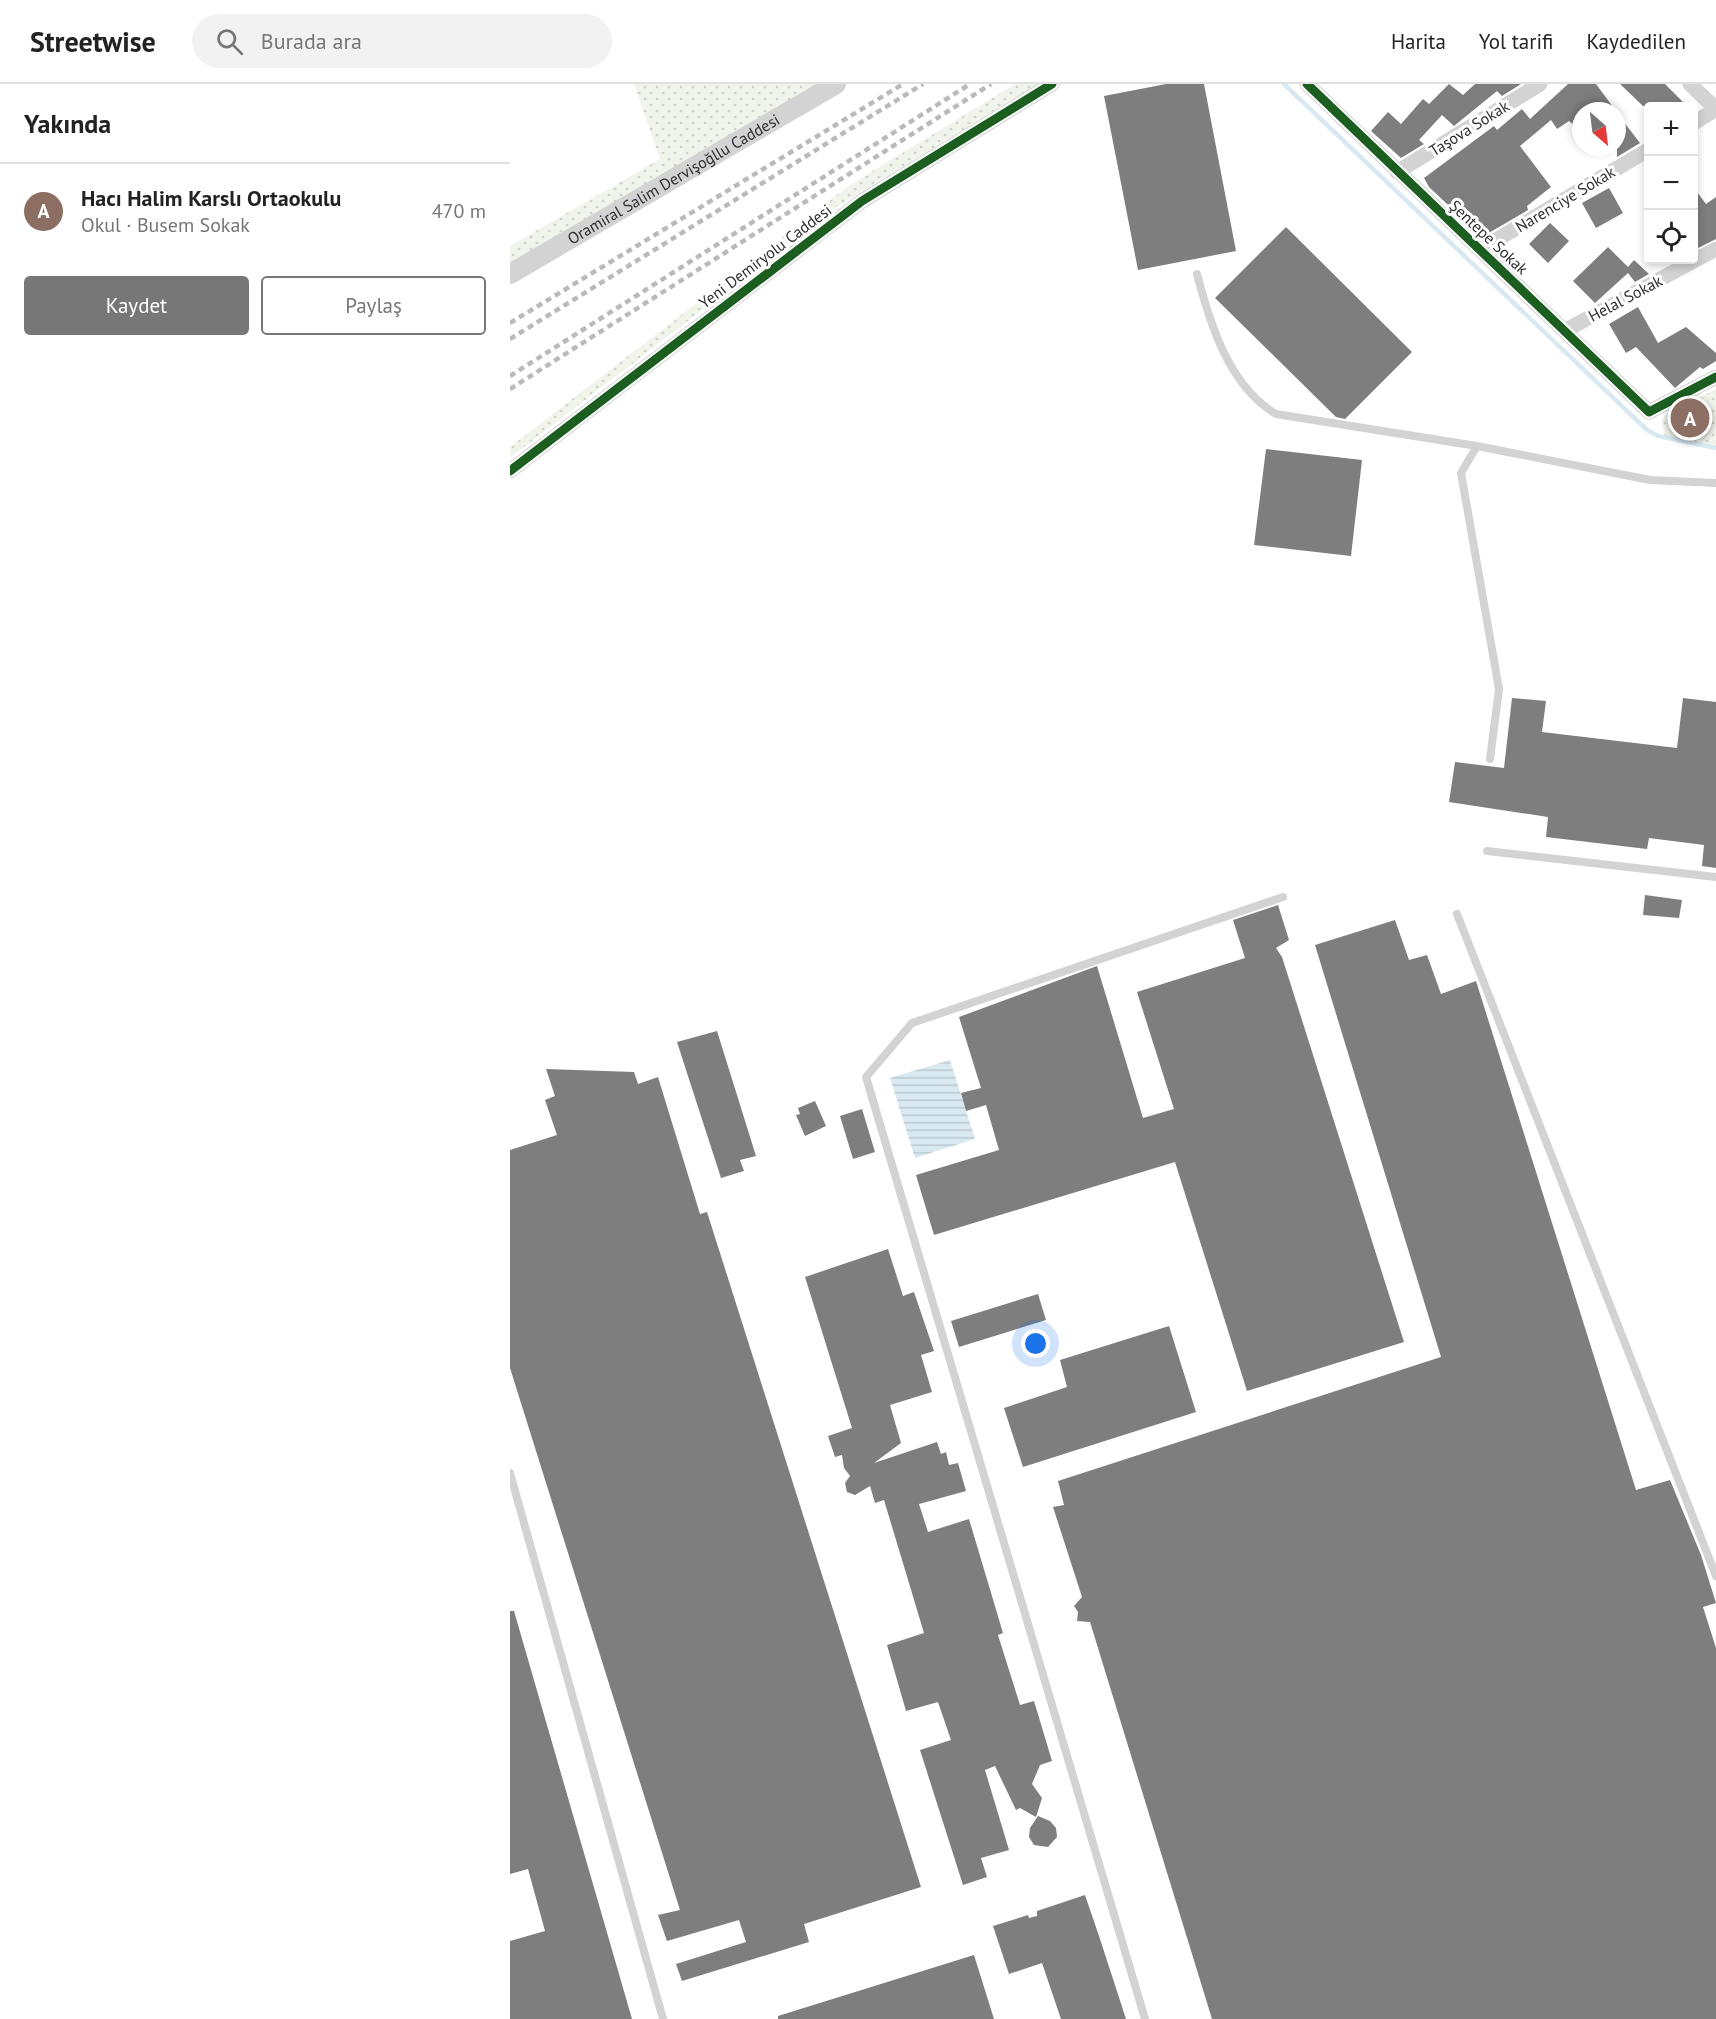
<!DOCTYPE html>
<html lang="tr">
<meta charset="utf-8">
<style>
body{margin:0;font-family:"PT Sans",sans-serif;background:#f2f2f2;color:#222}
.controls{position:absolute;right:18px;top:18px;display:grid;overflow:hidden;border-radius:6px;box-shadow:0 3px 9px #0003}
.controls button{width:54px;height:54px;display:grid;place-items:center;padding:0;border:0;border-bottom:2px solid #e0e0e0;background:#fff;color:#222;font:30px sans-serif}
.compass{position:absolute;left:1062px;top:18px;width:54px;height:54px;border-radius:50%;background:#fff;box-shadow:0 3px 9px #0003;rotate:152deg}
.you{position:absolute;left:526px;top:1260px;width:21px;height:21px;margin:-15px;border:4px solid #fff;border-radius:50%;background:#1a73e8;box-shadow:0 0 0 9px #1a73e833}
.badge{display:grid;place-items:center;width:39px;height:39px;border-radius:50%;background:#777;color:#fff;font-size:20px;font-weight:700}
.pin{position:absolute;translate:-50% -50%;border:3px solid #fff;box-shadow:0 2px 6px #0006}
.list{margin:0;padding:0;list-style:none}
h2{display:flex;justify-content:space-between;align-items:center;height:78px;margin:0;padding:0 24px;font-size:26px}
h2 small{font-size:20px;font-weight:400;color:#767676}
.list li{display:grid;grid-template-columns:39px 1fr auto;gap:18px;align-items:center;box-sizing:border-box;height:96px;padding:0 24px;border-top:2px solid #e0e0e0}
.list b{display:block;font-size:22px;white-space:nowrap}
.list p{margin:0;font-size:20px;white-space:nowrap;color:#767676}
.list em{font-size:20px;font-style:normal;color:#767676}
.actions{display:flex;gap:12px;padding:18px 24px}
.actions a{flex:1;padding:14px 0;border:2px solid #777;border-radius:6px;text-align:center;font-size:21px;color:#777}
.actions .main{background:#777;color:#fff}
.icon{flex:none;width:33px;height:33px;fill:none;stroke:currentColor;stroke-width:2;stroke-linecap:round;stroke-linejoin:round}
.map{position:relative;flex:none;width:1206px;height:1935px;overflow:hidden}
header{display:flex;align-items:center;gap:36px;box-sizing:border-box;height:84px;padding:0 30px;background:#fff;border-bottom:2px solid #e0e0e0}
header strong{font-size:28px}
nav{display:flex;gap:33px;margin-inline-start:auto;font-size:21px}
.search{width:420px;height:54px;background:#f2f2f2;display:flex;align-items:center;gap:15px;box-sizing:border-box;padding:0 21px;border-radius:33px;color:#767676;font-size:22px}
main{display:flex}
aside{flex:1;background:#fff}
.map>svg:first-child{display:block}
.grass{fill:url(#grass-dots)}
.water{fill:url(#water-rules)}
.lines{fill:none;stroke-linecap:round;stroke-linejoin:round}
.stream{stroke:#d8e9f1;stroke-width:4.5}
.building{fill:#7e7e7e}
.service{stroke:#d3d3d3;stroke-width:8}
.minor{stroke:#d3d3d3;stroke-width:15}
.tertiary{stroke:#d3d3d3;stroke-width:20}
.rail{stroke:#bababa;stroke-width:4.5;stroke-dasharray:6 4.5;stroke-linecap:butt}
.cycleway-casing{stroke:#fff;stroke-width:13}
.cycleway{stroke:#1b5e20;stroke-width:9}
.labels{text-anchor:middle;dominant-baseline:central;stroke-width:6;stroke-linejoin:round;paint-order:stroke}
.street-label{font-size:16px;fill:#2e2e2e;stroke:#fff}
</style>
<header>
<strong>Streetwise</strong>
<div class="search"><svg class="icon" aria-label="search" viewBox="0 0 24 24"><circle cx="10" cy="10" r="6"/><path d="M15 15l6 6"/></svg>Burada ara</div>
<nav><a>Harita</a><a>Yol tarifi</a><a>Kaydedilen</a></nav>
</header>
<main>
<aside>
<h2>Yakında<small></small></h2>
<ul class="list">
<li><span class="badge" style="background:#8d6e63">A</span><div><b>Hacı Halim Karslı Ortaokulu</b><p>Okul · Busem Sokak</p></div><em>470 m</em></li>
</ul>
<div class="actions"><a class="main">Kaydet</a><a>Paylaş</a></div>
</aside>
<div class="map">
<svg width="1206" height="1935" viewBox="0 0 1206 1935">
<defs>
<pattern id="grass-dots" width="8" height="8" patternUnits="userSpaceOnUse" patternTransform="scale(1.5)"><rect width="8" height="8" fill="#f1f4eb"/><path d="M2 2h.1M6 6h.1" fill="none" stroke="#cfd2ca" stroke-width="1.8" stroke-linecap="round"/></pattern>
<pattern id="water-rules" width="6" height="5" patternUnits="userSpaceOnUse" patternTransform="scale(1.5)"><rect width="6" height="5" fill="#d8e9f1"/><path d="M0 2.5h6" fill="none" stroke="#bac8cf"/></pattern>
</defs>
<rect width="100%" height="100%" fill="#fff"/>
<path class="grass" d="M 124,0 L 310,0 L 0,181 L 0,162 L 150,75 Z
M 505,0 L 528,0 L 323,125 L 0,374 L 0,363 L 340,101 Z
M 1206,305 L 1206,364 L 1155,354 L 1152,337 L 1155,331 Z"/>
<path class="water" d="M 440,976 L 465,1055 L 405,1074 L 380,994 Z"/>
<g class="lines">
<path class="stream" d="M 774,0 L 1137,346 L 1148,352 L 1206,364"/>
</g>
<path class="building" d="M 656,0 L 694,0 L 726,167 L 628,186 L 594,12 Z
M 939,0 L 953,11 L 965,0 L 1011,0 L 992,12 L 987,7 L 944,42 L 932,31 L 909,56 L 914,60 L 891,74 L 861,47 L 878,28 L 891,40 L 913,15 L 919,20 Z
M 1058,0 L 1086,0 L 1106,27 L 1071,27 L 1071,34 L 1064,41 L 1059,37 L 1047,45 L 1041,36 L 1010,62 L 1041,103 L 1017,122 L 1018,126 L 972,153 L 919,103 L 914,94 L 984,42 L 987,46 L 1012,25 L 1020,35 Z
M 1110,0 L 1155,0 L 1177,22 L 1133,22 Z
M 1107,29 L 1130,59 L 1107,73 Z
M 1099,104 L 1113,129 L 1086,144 L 1072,119 Z
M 1184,104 L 1196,120 L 1206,113 L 1206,155 L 1186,165 Z
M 1040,139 L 1059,157 L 1038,179 L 1019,160 Z
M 776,143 L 902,268 L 835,335 L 826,333 L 705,214 Z
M 1098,163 L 1118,183 L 1124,176 L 1139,190 L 1125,198 L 1118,189 L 1085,219 L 1063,197 Z
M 1128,223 L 1148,259 L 1176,243 L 1206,269 L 1206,277 L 1193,285 L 1190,283 L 1165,304 L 1126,263 L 1116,269 L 1099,240 Z
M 756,365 L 852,376 L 841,472 L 744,461 Z
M 1002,614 L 1036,617 L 1032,648 L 1167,664 L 1173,614 L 1206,618 L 1206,784 L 1192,782 L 1194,761 L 1139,754 L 1137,765 L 1036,753 L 1038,733 L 939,718 L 945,678 L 994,684 Z
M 1135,811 L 1172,816 L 1169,834 L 1133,831 Z
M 768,821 L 779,856 L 766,864 L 772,873 L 894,1258 L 737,1307 L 665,1078 L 424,1151 L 406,1091 L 489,1066 L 476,1021 L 456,1027 L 451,1009 L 471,1004 L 449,933 L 587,882 L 633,1034 L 664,1025 L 627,908 L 735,874 L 723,836 Z
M 885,836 L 899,876 L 917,871 L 931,910 L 966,897 L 1126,1406 L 1160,1396 L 1191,1471 L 1206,1519 L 1193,1523 L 1206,1564 L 1206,1935 L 702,1935 L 580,1538 L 567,1537 L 568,1528 L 564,1522 L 572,1513 L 543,1423 L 554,1421 L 548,1397 L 931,1273 L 805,861 Z
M 207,947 L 246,1072 L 230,1076 L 234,1087 L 211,1094 L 167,958 Z
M 36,985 L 124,988 L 128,1000 L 148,993 L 190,1130 L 197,1128 L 411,1803 L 294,1840 L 299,1858 L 172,1897 L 166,1880 L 236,1858 L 229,1836 L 157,1857 L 148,1831 L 170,1826 L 0,1284 L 0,1066 L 47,1051 L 35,1016 L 45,1012 Z
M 305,1017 L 316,1042 L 295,1052 L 286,1031 L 290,1030 L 288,1024 Z
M 352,1025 L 365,1068 L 343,1075 L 330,1032 Z
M 378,1165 L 393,1212 L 404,1208 L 424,1267 L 411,1271 L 422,1308 L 380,1321 L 391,1359 L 364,1379 L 427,1358 L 431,1370 L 436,1368 L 439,1381 L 448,1379 L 456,1407 L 409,1420 L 418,1448 L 459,1435 L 493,1549 L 488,1551 L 510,1621 L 524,1617 L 542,1677 L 530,1681 L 522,1700 L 532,1714 L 526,1733 L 510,1724 L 506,1726 L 485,1682 L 475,1686 L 499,1766 L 471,1774 L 477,1793 L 453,1801 L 410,1666 L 441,1656 L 428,1618 L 396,1627 L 377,1561 L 414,1549 L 374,1416 L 365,1419 L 360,1402 L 345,1411 L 337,1408 L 335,1399 L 340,1392 L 334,1384 L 332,1371 L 325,1373 L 318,1352 L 342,1344 L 295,1193 Z
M 528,1210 L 536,1236 L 449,1263 L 441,1237 Z
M 659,1242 L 686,1328 L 513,1383 L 494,1324 L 557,1303 L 550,1276 Z
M 0,1527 L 4,1527 L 122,1935 L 0,1935 L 0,1857 L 35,1847 L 18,1785 L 0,1790 Z
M 528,1732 L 540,1737 L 546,1744 L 547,1753 L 538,1763 L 524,1761 L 519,1753 L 520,1744 Z
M 575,1811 L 590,1855 L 616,1935 L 551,1935 L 532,1879 L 499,1890 L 483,1842 L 518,1831 L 519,1834 L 527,1832 L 527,1827 Z
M 464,1871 L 484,1935 L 268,1935 L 268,1932 Z"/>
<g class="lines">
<path class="service" d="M 687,190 C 700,240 719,302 766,330 L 967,362 L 1140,396 L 1206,399
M 967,362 L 951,389 L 989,605 L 980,675
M 977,767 L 1206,793
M 947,830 L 1206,1492
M 0,1389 L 153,1935
M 635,1935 L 356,993 L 402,939 L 773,813"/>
<path class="minor" d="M 797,0 L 1139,328 L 1206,293
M 1180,0 L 1206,25
M 1184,39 L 1206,25
M 887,88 L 1030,0
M 971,165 L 1138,66
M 1056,246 L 1206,165
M 0,387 L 352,117 L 542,0"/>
<path class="tertiary" id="s1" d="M 0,190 L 326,0"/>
<path class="rail" d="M 0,239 L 393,0
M 0,255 L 413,0
M 0,292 L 460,0
M 0,305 L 481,0"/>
<defs>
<path id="cycleway" d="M 797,0 L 1139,328 L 1206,293
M 0,387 L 352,117 L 542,0"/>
</defs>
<use href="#cycleway" class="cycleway-casing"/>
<use href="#cycleway" class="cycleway"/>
</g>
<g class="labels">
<g class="street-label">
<text transform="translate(959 44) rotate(-32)">Taşova Sokak</text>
<text stroke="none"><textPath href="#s1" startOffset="189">Oramiral Salim Dervişoğllu Caddesi</textPath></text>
<text transform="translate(1055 115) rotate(-31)">Narenciye Sokak</text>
<text transform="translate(979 153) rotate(43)">Şentepe Sokak</text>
<text transform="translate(255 172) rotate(-37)">Yeni Demiryolu Caddesi</text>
<text transform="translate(1115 214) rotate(-28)">Helal Sokak</text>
</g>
</g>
</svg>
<div class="controls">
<button>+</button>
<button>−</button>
<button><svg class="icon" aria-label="locate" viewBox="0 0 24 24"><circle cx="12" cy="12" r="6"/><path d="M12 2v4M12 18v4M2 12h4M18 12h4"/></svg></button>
</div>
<svg class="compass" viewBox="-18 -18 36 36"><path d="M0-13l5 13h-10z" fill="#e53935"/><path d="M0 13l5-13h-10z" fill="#767676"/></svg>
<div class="you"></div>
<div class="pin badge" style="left:1180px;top:334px;background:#8d6e63">A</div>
</div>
</main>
